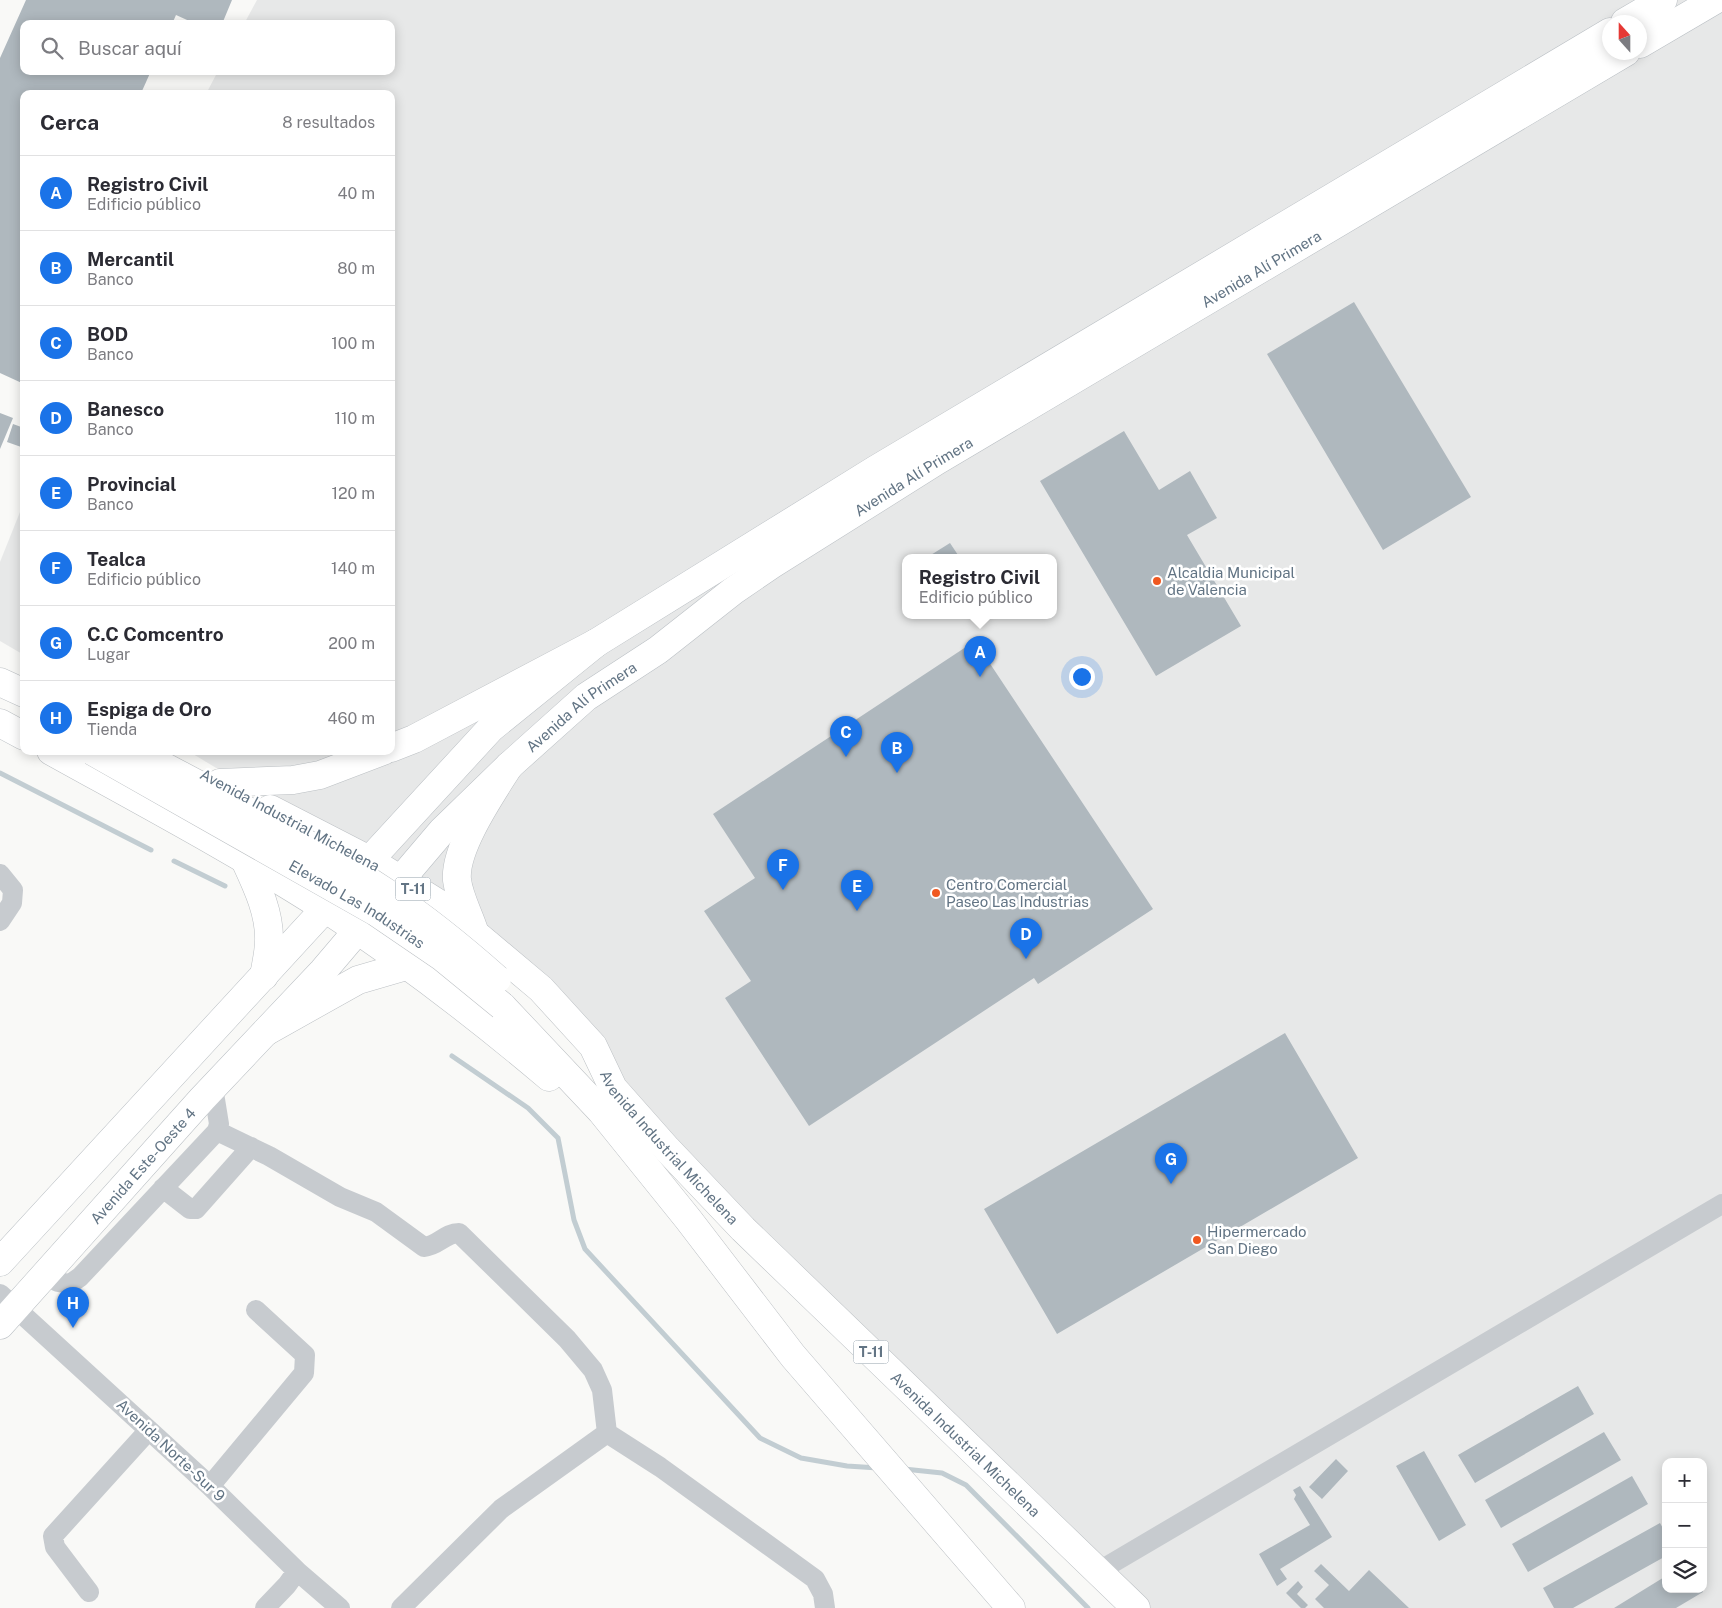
<!DOCTYPE html>
<html lang="es">
<meta charset="utf-8">
<style>
body{margin:0;font-family:"Public Sans",sans-serif;background:#f2f2f3;color:#2b2b33}
.controls{position:absolute;right:15px;bottom:15px;display:grid;overflow:hidden;border-radius:10px;box-shadow:0 2px 12px #0003}
.controls button{width:45px;height:45px;display:grid;place-items:center;padding:0;border:0;border-bottom:1px solid #e1e1e2;background:#fff;color:#2b2b33;font:25px sans-serif}
.compass{position:absolute;left:1602px;top:15px;width:45px;height:45px;border-radius:50%;background:#fff;box-shadow:0 2px 12px #0003;rotate:339deg}
.you{position:absolute;left:1081px;top:676px;width:18px;height:18px;margin:-12px;border:4px solid #fff;border-radius:50%;background:#1a73e8;box-shadow:0 0 0 8px #1a73e833}
.badge{display:grid;place-items:center;width:32px;height:32px;border-radius:50%;background:#1a73e8;color:#fff;font-size:16px;font-weight:700}
.pin{position:absolute;translate:-50% -41px;filter:drop-shadow(0 1px 2px #0008)}
.pin::after{content:'';position:absolute;top:26px;width:18px;height:15px;background:inherit;clip-path:polygon(0 0,100% 0,50% 100%)}
.popup{position:absolute;left:902px;top:554px;width:155px;height:65px;box-sizing:border-box;display:grid;place-content:center;border-radius:10px;background:#fff;filter:drop-shadow(0 1px 4px #0005);font-size:16px;white-space:nowrap;color:#7c7c81}
.popup b{font-size:19px;color:#2b2b33}
.popup::after{content:'';position:absolute;left:50%;top:100%;margin-left:-10px;border:10px solid transparent;border-top-color:#fff}
.list{margin:0;padding:0;list-style:none}
h2{display:flex;justify-content:space-between;align-items:center;height:65px;margin:0;padding:0 20px;font-size:21px}
h2 small{font-size:16px;font-weight:400;color:#7c7c81}
.list li{display:grid;grid-template-columns:32px 1fr auto;gap:15px;align-items:center;box-sizing:border-box;height:75px;padding:0 20px;border-top:1px solid #e1e1e2}
.list b{display:block;font-size:19px;white-space:nowrap}
.list p{margin:0;font-size:16px;white-space:nowrap;color:#7c7c81}
.list em{font-size:16px;font-style:normal;color:#7c7c81}
.icon{flex:none;width:28px;height:28px;fill:none;stroke:currentColor;stroke-width:2;stroke-linecap:round;stroke-linejoin:round}
.map{position:relative;flex:none;width:1722px;height:1608px;overflow:hidden}
.search{position:absolute;background:#fff;box-shadow:0 2px 12px #0003;left:20px;top:20px;width:375px;height:55px;display:flex;align-items:center;gap:12px;box-sizing:border-box;padding:0 18px;border-radius:10px;color:#7c7c81;font-size:19px}
.panel{position:absolute;background:#fff;box-shadow:0 2px 12px #0003;left:20px;top:90px;width:375px;height:665px;border-radius:10px}
.map>svg:first-child{display:block}
.built{fill:#e7e8e8;fill-rule:evenodd}
.lines{fill:none;stroke-linecap:round;stroke-linejoin:round}
.stream{stroke:#c2cdd2;stroke-width:5}
.building{fill:#afb8be}
.secondary-casing{stroke:#bbc0c5;stroke-width:29}
.primary-casing{stroke:#bcc0c4;stroke-width:29}
.street{stroke:#c7cbcf;stroke-width:20}
.secondary{stroke:#fff;stroke-width:28}
.primary{stroke:#fff;stroke-width:28}
.primary-bridge-casing{stroke:#bcc0c4;stroke-width:29;stroke-linecap:butt}
.primary-bridge{stroke:#fff;stroke-width:28}
.poi-dot{fill:#f05820;stroke:#fff;stroke-width:2}
.labels{text-anchor:middle;dominant-baseline:central;stroke-width:5;stroke-linejoin:round;paint-order:stroke}
.shield{fill:#fff;stroke:#919ea9;stroke-width:1}
.shield-label{font-size:14px;font-weight:bold;fill:#627484}
.street-label{font-size:15px;fill:#627484;stroke:#fff}
.poi-label{font-size:15px;fill:#627484;stroke:#fff;text-anchor:start}
</style>
<div class="map">
<svg width="1722" height="1608" viewBox="0 0 1722 1608">
<rect width="100%" height="100%" fill="#f9f9f7"/>
<path class="built" d="M 257,0 L 1722,0 L 1722,1608 L 1136,1608 L 743,1229 L 474,931 L 369,860 L 188,751 L 391,751 L 391,94 L 206,94 L 218,71 L 391,71 L 391,24 L 244,24 ZM 1610,22 L 1640,22 L 1640,52 L 1610,52 ZM 906,558 L 1054,558 L 1054,616 L 906,616 ZM 1666,1462 L 1703,1462 L 1703,1589 L 1666,1589 Z
M 24,502 L 24,655 L 0,641 L 0,562 Z"/>
<g class="lines">
<path class="stream" d="M 0,773 L 151,850
M 174,861 L 225,886
M 452,1056 L 528,1108 L 558,1138 L 574,1220 L 585,1249 L 760,1438 L 801,1458 L 847,1466 L 878,1468
M 904,1469 L 942,1473 L 966,1485 L 1088,1608"/>
</g>
<path class="building" d="M 26,0 L 232,0 L 222,24 L 196,24 L 176,15 L 172,24 L 24,24 L 24,71 L 151,71 L 142,91 L 148,94 L 24,94 L 24,384 L 0,373 L 0,58 Z
M 1354,302 L 1471,497 L 1383,550 L 1267,354 Z
M 0,413 L 13,418 L 0,449 Z
M 13,424 L 24,428 L 24,448 L 7,442 Z
M 1124,431 L 1159,490 L 1190,471 L 1217,518 L 1187,535 L 1241,626 L 1156,676 L 1040,481 Z
M 950,543 L 960,558 L 926,558 Z
M 975,641 L 1153,909 L 1038,984 L 1034,978 L 809,1126 L 725,998 L 751,981 L 704,911 L 755,878 L 713,814 Z
M 1285,1033 L 1358,1158 L 1057,1334 L 984,1209 Z
M 1578,1386 L 1594,1414 L 1475,1483 L 1458,1455 Z
M 1604,1432 L 1621,1460 L 1501,1528 L 1485,1500 Z
M 1424,1451 L 1466,1525 L 1439,1541 L 1396,1466 Z
M 1336,1459 L 1348,1471 L 1322,1499 L 1309,1487 Z
M 1632,1476 L 1648,1504 L 1528,1572 L 1512,1544 Z
M 1300,1486 L 1332,1537 L 1280,1569 L 1287,1579 L 1277,1586 L 1259,1554 L 1310,1525 L 1294,1499 L 1296,1495 L 1293,1490 Z
M 1660,1523 L 1666,1534 L 1666,1556 L 1573,1608 L 1554,1608 L 1543,1588 Z
M 1321,1564 L 1349,1591 L 1369,1570 L 1409,1608 L 1324,1608 L 1315,1599 L 1329,1585 L 1314,1571 Z
M 1666,1576 L 1666,1589 L 1701,1589 L 1703,1592 L 1676,1608 L 1614,1608 Z
M 1298,1581 L 1303,1587 L 1297,1594 L 1308,1605 L 1305,1608 L 1301,1608 L 1286,1593 Z"/>
<g class="lines">
<defs>
<g id="secondary">
<path d="M 1625,22 L 1663,0"/>
<path d="M 1640,44 L 1715,0"/>
<path d="M 0,1262 L 491,728 L 596,643 L 875,470 L 1610,32"/>
<path id="s1" d="M 0,1325 L 202,1099 L 323,971 L 442,831 L 509,766 L 586,697 L 658,650 L 733,591 L 771,565 L 938,460 L 1626,52"/>
</g>
<g id="primary">
<path d="M 0,682 L 24,693"/>
<path d="M 0,723 L 24,736"/>
<path d="M 391,748 L 414,739 L 596,643"/>
<path d="M 51,751 C 143,802 237,852 326,909 C 404,960 478,1017 549,1077"/>
<path d="M 220,783 L 293,780 L 320,775 L 383,751"/>
<path id="s2" d="M 270,809 L 369,860 L 441,905 L 541,989 L 593,1046 L 613,1088 L 667,1149 L 743,1229 L 1136,1608"/>
<path d="M 244,858 C 256,884 270,912 269,941 C 269,952 266,964 264,976"/>
<path d="M 474,931 C 469,915 459,897 457,880 C 454,848 492,793 509,766"/>
<path d="M 502,1006 L 601,1111 L 688,1219 L 793,1356 L 1011,1608"/>
<path d="M 267,1031 L 358,980 L 406,966"/>
</g>
</defs>
<use href="#secondary" class="secondary-casing"/>
<use href="#primary" class="primary-casing"/>
<path class="street" d="M 0,874 L 13,890 L 12,903 L 0,921
M 217,1131 L 269,1156 L 340,1197 L 376,1212 L 424,1247 C 438,1246 445,1233 459,1233 L 567,1339 L 593,1370 L 602,1390 L 607,1433
M 163,1188 L 190,1209 L 196,1209 L 251,1147
M 43,1275 L 58,1282 L 70,1284 L 80,1277 L 217,1131 L 219,1124 L 213,1087
M 0,1294 L 210,1486 L 297,1571 L 340,1608
M 210,1486 L 304,1373 L 305,1355 L 256,1310
M 1099,1571 L 1722,1204
M 89,1592 L 55,1547 L 53,1536 L 149,1430
M 265,1608 L 287,1585 L 297,1571
M 401,1608 L 501,1509 L 607,1433 L 660,1467 L 815,1579 L 823,1594 L 825,1608"/>
<use href="#secondary" class="secondary"/>
<use href="#primary" class="primary"/>
<defs>
<g id="primary-bridge">
<path id="s3" d="M 92,751 L 376,912 L 442,957 L 502,1006"/>
<path d="M 135,751 C 221,797 309,841 390,895 C 428,920 463,949 497,979"/>
</g>
</defs>
<use href="#primary-bridge" class="primary-bridge-casing"/>
<use href="#primary-bridge" class="primary-bridge"/>
</g>
<g class="poi-dot">
<circle cx="1157" cy="581" r="5"/>
<circle cx="936" cy="893" r="5"/>
<circle cx="1197" cy="1240" r="5"/>
</g>
<g class="labels">
<g class="shield">
<rect x="395.5" y="877.5" width="35" height="23" rx="4"/>
<rect x="853.5" y="1340.5" width="35" height="23" rx="4"/>
</g>
<g class="shield-label">
<text x="413" y="889">T-11</text>
<text x="871" y="1352">T-11</text>
</g>
<g class="street-label">
<text stroke="none"><textPath href="#s1" startOffset="1660">Avenida Alí Primera</textPath></text>
<text stroke="none"><textPath href="#s1" startOffset="1255">Avenida Alí Primera</textPath></text>
<text stroke="none"><textPath href="#s1" startOffset="850">Avenida Alí Primera</textPath></text>
<text transform="translate(290 820) rotate(28)">Avenida Industrial Michelena</text>
<text stroke="none"><textPath href="#s3" startOffset="306">Elevado Las Industrias</textPath></text>
<text stroke="none"><textPath href="#s2" startOffset="532">Avenida Industrial Michelena</textPath></text>
<text stroke="none"><textPath href="#s1" startOffset="214">Avenida Este-Oeste 4</textPath></text>
<text stroke="none"><textPath href="#s2" startOffset="952">Avenida Industrial Michelena</textPath></text>
<text transform="translate(171 1450) rotate(43)">Avenida Norte-Sur 9</text>
</g>
<g class="poi-label">
<text x="1167" y="572">Alcaldia Municipal<tspan x="1167" dy="17">de Valencia</tspan></text>
<text x="946" y="884">Centro Comercial<tspan x="946" dy="17">Paseo Las Industrias</tspan></text>
<text x="1207" y="1231">Hipermercado<tspan x="1207" dy="17">San Diego</tspan></text>
</g>
</g>
</svg>
<div class="controls">
<button>+</button>
<button>−</button>
<button><svg class="icon" aria-label="layers" viewBox="0 0 24 24"><path d="M12 4l9 5-9 5-9-5zM3 14l9 5 9-5"/></svg></button>
</div>
<svg class="compass" viewBox="-18 -18 36 36"><path d="M0-13l5 13h-10z" fill="#e53935"/><path d="M0 13l5-13h-10z" fill="#7c7c81"/></svg>
<div class="you"></div>
<div class="pin badge" style="left:980px;top:677px">A</div>
<div class="popup"><b>Registro Civil</b>Edificio público</div>
<div class="pin badge" style="left:897px;top:773px">B</div>
<div class="pin badge" style="left:846px;top:757px">C</div>
<div class="pin badge" style="left:1026px;top:959px">D</div>
<div class="pin badge" style="left:857px;top:911px">E</div>
<div class="pin badge" style="left:783px;top:890px">F</div>
<div class="pin badge" style="left:1171px;top:1184px">G</div>
<div class="pin badge" style="left:73px;top:1328px">H</div>
<div class="search"><svg class="icon" aria-label="search" viewBox="0 0 24 24"><circle cx="10" cy="10" r="6"/><path d="M15 15l6 6"/></svg>Buscar aquí</div>
<section class="panel">
<h2>Cerca<small>8 resultados</small></h2>
<ul class="list">
<li><span class="badge">A</span><div><b>Registro Civil</b><p>Edificio público</p></div><em>40 m</em></li>
<li><span class="badge">B</span><div><b>Mercantil</b><p>Banco</p></div><em>80 m</em></li>
<li><span class="badge">C</span><div><b>BOD</b><p>Banco</p></div><em>100 m</em></li>
<li><span class="badge">D</span><div><b>Banesco</b><p>Banco</p></div><em>110 m</em></li>
<li><span class="badge">E</span><div><b>Provincial</b><p>Banco</p></div><em>120 m</em></li>
<li><span class="badge">F</span><div><b>Tealca</b><p>Edificio público</p></div><em>140 m</em></li>
<li><span class="badge">G</span><div><b>C.C Comcentro</b><p>Lugar</p></div><em>200 m</em></li>
<li><span class="badge">H</span><div><b>Espiga de Oro</b><p>Tienda</p></div><em>460 m</em></li>
</ul>
</section>
</div>
